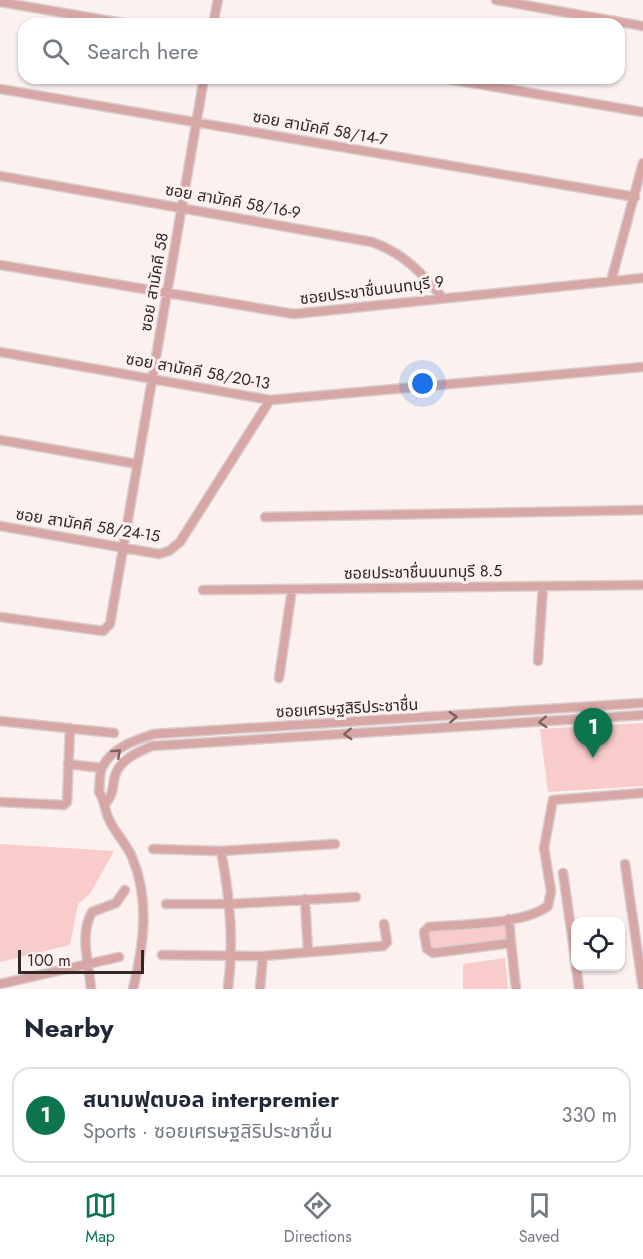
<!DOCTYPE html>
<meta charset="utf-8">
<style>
body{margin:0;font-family:Jost,"Noto Sans Thai",sans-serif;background:#f6f6f7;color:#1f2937}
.controls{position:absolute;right:18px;bottom:18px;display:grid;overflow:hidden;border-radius:12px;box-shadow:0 2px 4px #0004}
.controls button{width:54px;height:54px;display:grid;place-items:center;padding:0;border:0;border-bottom:2px solid #e0e1e3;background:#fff;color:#1f2937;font:30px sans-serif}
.scale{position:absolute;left:18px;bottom:15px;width:126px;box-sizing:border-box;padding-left:6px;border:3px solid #322727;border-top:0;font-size:16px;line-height:21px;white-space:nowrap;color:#322727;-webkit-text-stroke:4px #fdf1f0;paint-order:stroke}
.you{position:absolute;left:423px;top:384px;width:21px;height:21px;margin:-15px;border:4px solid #fff;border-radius:50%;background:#1a73e8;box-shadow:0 0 0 9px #1a73e833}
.badge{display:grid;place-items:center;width:39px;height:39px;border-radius:50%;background:#0d754e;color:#fff;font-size:20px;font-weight:700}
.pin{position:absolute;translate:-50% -50px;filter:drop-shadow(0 2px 3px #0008)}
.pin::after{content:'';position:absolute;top:32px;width:21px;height:18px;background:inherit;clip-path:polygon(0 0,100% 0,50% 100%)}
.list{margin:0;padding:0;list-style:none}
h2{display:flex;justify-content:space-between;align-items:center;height:78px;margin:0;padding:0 24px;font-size:26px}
h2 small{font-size:20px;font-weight:400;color:#747a83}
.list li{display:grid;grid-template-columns:39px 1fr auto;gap:18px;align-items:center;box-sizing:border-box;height:96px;margin:0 12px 12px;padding:0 12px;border:2px solid #e0e1e3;border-radius:18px}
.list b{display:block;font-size:22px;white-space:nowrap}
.list p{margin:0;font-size:20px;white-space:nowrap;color:#747a83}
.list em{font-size:20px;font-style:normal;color:#747a83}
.icon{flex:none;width:33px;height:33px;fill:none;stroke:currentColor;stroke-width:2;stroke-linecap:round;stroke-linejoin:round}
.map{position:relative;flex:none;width:643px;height:989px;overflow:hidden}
.search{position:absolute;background:#fff;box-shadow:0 2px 4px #0004;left:18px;right:18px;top:18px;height:66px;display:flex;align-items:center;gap:15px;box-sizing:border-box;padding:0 21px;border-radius:18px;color:#747a83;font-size:22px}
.sheet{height:186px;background:#fff}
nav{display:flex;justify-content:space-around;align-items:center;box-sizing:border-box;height:84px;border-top:2px solid #e0e1e3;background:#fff;font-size:16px;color:#747a83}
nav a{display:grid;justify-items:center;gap:3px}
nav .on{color:#0d754e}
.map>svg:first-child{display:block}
.green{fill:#f8ccca}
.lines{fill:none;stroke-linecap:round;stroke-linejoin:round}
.minor-casing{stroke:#d8cdcc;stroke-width:11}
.minor{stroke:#d7a7a5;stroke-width:8}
.oneway{stroke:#7c6160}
.labels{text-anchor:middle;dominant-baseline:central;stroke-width:6;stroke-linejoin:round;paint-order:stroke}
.street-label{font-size:16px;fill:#322727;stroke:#fdf1f0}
</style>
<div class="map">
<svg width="643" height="989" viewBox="0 0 643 989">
<rect width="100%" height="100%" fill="#fdf1f0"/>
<path class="green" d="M 643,723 L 643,786 L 548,792 L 540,729 Z
M 0,844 L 114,851 L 90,894 L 78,904 L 70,945 L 0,962 Z
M 508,920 L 511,945 L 428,955 L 424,929 Z
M 505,958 L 508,989 L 463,989 L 463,964 Z"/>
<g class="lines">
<defs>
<path id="minor" d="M 496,0 L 643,26
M 0,2 L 128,24
M 213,24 L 218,0
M 442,78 L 643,112
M 0,89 L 635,197
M 0,176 L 372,242 C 403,253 421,272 442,297
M 0,265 L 294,314 L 643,278
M 611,281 L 643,163
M 0,352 L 270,400 L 643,367
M 0,440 L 137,464
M 265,517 L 643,510
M 0,526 L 159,554 L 169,551 L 180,542 L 270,400
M 203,590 L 643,585
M 0,617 L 103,631 L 110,624 L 204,78
M 538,661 L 543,586
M 279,678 L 292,589
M 0,721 L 114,733
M 68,764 L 102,768
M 0,802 L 64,805 L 67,802 L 70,728
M 106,803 C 114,793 112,787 115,776 C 119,760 138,752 152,746 L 643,715
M 153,849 L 221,851 L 335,844
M 221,851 C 230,898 234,941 228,989
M 625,864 L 643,989
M 563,873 L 576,964
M 305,899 L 308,952
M 166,904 L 231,904 L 356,897
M 509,919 L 511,943 L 433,953 L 427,949 L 424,932 L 429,927 C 461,924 523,925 548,906 L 551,891 L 544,848 L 553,800 L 643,793
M 511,943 L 516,989
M 162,955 L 263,956 L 383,946 L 387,942 L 384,924
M 576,966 L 579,989
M 0,984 L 119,957
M 91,989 C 89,963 79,935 92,912 L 116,903 L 125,890
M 133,989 C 144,945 150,900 132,857 C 126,843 114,832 108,817 C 104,808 105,801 99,792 C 100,785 99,774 102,768 C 111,748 135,740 154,734 L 643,703
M 260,989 L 263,956"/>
</defs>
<use href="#minor" class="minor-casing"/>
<use href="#minor" class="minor"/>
</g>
<defs><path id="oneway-chevron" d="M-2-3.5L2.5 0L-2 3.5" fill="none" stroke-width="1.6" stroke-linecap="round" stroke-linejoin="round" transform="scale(1.5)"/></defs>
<g class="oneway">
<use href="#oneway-chevron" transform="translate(453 717) rotate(-3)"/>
<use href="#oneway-chevron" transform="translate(543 722) rotate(177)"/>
<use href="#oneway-chevron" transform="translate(348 734) rotate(177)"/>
<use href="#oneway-chevron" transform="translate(117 753) rotate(-42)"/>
</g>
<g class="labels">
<g class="street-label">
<text transform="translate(320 128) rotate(10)">ซอย สามัคคี 58/14-7</text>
<text transform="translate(233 201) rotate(10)">ซอย สามัคคี 58/16-9</text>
<text transform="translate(154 282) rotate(-80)">ซอย สามัคคี 58</text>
<text transform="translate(372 290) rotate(-7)">ซอยประชาชื่นนนทบุรี 9</text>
<text transform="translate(198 371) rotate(10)">ซอย สามัคคี 58/20-13</text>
<text transform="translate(88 525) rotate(9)">ซอย สามัคคี 58/24-15</text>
<text transform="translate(423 572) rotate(-1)">ซอยประชาชื่นนนทบุรี 8.5</text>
<text transform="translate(347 708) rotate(-3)">ซอยเศรษฐสิริประชาชื่น</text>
</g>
</g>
</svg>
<div class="controls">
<button><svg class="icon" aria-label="locate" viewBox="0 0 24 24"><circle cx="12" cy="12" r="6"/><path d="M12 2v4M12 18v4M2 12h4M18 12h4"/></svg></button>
</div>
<div class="scale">100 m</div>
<div class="you"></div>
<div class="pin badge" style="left:593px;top:758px">1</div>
<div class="search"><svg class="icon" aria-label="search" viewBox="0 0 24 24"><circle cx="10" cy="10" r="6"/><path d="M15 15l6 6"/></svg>Search here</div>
</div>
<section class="sheet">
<h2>Nearby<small></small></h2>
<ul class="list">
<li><span class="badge">1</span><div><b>สนามฟุตบอล interpremier</b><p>Sports · ซอยเศรษฐสิริประชาชื่น</p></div><em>330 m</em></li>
</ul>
</section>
<nav>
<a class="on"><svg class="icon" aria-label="map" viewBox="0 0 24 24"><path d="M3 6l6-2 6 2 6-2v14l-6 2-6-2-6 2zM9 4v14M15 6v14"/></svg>Map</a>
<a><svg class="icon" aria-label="directions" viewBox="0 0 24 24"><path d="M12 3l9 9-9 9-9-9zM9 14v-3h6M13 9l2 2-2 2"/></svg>Directions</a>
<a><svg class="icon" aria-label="saved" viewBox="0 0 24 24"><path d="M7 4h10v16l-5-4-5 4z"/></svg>Saved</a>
</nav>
